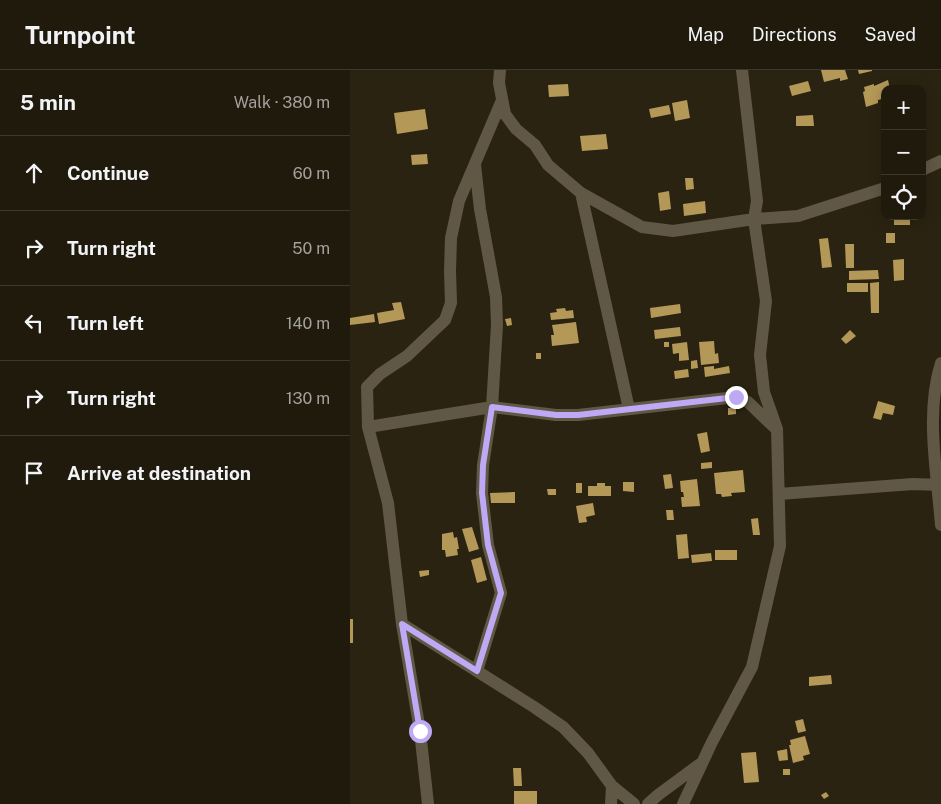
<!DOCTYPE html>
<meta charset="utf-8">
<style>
body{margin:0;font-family:"Public Sans",sans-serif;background:#282316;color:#f1f3f6}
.controls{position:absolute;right:15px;top:15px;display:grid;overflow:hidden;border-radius:10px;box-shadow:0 2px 12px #0003}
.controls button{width:45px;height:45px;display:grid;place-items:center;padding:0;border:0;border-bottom:1px solid #3d382e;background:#201a0d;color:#f1f3f6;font:25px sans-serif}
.stop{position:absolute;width:15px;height:15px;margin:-11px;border:4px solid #bea9f5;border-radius:50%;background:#fff}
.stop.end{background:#bea9f5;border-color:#fff;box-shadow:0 1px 5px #0008}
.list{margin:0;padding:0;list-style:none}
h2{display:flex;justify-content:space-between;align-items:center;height:65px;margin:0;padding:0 20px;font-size:21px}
h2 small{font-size:16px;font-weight:400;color:#a2a19d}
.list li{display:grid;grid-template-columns:32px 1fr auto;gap:15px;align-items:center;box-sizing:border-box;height:75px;padding:0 20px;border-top:1px solid #3d382e}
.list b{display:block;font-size:19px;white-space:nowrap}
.list em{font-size:16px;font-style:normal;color:#a2a19d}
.icon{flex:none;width:28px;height:28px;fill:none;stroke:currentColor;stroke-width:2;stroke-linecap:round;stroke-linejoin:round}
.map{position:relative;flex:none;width:591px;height:734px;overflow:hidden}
header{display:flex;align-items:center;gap:30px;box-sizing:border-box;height:70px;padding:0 25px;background:#201a0d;border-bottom:1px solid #3d382e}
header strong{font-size:24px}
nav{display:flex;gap:28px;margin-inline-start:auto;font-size:18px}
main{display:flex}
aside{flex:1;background:#201a0d}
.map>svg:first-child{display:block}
.building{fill:#b49858}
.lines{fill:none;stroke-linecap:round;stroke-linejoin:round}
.minor{stroke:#605845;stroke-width:12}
.route{stroke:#bea9f5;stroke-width:6}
</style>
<header>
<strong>Turnpoint</strong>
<nav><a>Map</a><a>Directions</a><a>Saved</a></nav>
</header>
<main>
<aside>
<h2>5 min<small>Walk · 380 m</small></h2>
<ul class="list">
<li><svg class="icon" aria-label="ahead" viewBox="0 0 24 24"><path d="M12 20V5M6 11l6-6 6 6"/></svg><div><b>Continue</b></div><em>60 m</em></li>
<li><svg class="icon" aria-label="right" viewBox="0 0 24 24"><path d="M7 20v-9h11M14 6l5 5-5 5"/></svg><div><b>Turn right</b></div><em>50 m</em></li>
<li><svg class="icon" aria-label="left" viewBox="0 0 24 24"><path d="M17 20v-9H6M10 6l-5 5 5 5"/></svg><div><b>Turn left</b></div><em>140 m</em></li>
<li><svg class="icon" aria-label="right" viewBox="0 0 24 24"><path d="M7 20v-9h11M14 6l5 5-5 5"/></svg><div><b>Turn right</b></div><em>130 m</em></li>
<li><svg class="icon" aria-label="arrive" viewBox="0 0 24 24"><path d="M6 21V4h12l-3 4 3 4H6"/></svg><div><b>Arrive at destination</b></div></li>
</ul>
</aside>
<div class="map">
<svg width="591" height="734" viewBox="0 0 591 734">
<rect width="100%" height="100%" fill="#2b2311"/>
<path class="building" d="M 471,0 L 495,0 L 498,9 L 490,11 L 490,8 L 474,12 Z
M 508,0 L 522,0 L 522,1 L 509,4 Z
M 538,10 L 540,19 L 535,19 L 535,28 L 528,30 L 528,33 L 516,37 L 513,22 L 515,21 L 514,17 L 524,14 L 524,16 Z
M 458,11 L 461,21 L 442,26 L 439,16 Z
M 218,14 L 219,26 L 199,27 L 198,15 Z
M 337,30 L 340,48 L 325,51 L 322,33 Z
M 319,35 L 321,44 L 301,48 L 299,39 Z
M 75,39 L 78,59 L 47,64 L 44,43 Z
M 463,45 L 464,56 L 446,56 L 446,46 Z
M 256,64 L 258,79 L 232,81 L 230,66 Z
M 77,84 L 78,94 L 62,95 L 61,85 Z
M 335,108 L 343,108 L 344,119 L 336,120 Z
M 319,121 L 321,139 L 310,141 L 308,123 Z
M 355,131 L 356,143 L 334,146 L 333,134 Z
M 544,146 L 560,146 L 560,155 L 544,155 Z
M 536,163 L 545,163 L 545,173 L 536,173 Z
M 478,168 L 482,197 L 472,198 L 469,169 Z
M 495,174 L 504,174 L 504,198 L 496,198 Z
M 554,189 L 554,210 L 544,211 L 543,190 Z
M 528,200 L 529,209 L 499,210 L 499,201 Z
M 529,212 L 529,243 L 521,243 L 520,213 Z
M 497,213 L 518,213 L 518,222 L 497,222 Z
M 51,232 L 55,249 L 29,254 L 27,243 L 44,240 L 42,233 Z
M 330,234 L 331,243 L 301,248 L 300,238 Z
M 215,238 L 216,241 L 223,240 L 224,248 L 201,250 L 200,243 L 207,242 L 206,239 Z
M 24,244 L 25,252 L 0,255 L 0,248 Z
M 161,248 L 162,255 L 157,256 L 155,249 Z
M 226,252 L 229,273 L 202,276 L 201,265 L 204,265 L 202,255 Z
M 330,257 L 331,266 L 305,269 L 304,260 Z
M 500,260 L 506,266 L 496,274 L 491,269 Z
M 364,271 L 365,284 L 368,283 L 369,293 L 351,295 L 349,272 Z
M 314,272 L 319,272 L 319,277 L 314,277 Z
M 337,272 L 339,290 L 329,291 L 329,283 L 323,284 L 322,274 Z
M 186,283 L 191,283 L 191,289 L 186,289 Z
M 347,290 L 348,298 L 341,299 L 341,291 Z
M 364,296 L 364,299 L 379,296 L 380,303 L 355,307 L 354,297 Z
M 338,299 L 339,307 L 325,309 L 324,301 Z
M 528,331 L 545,336 L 543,345 L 533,343 L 531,350 L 523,348 Z
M 378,338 L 386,338 L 386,344 L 378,345 Z
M 357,362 L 360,381 L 351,383 L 347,364 Z
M 362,392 L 362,398 L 351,399 L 351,393 Z
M 393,400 L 395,422 L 381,423 L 382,426 L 372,427 L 371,424 L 366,424 L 364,403 Z
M 321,404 L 323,418 L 315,419 L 313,405 Z
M 347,409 L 350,436 L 332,437 L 331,427 L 334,427 L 333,422 L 331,422 L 330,411 Z
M 273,412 L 284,412 L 284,422 L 273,421 Z
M 226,413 L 232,413 L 232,423 L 226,423 Z
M 247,413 L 255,413 L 255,416 L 261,416 L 261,426 L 238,426 L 238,416 L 247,416 Z
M 197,419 L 206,419 L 206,425 L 198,425 Z
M 165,422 L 165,433 L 141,433 L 140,423 Z
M 243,433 L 245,445 L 236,447 L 237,452 L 229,453 L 226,436 Z
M 316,440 L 323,440 L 324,450 L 317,450 Z
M 408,448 L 410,465 L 403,465 L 401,449 Z
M 122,457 L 129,479 L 119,482 L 112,459 Z
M 103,462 L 104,468 L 107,467 L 109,479 L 107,479 L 108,485 L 96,487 L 95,480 L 92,480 L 92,464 Z
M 337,464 L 339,488 L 328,489 L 326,465 Z
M 365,480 L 387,480 L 387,490 L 365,490 Z
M 361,483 L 362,491 L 342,493 L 341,485 Z
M 131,487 L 137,510 L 127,513 L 121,490 Z
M 79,500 L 79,505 L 70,507 L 69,501 Z
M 0,549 L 3,549 L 3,573 L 0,573 Z
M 481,605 L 482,614 L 459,616 L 459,607 Z
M 453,649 L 456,661 L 448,663 L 445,651 Z
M 455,666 L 460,684 L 453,686 L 454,690 L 443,693 L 439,675 L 441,675 L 440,670 Z
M 437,679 L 438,690 L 429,691 L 427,681 Z
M 406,682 L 409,712 L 394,713 L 391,683 Z
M 163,698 L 171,698 L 172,716 L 164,716 Z
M 433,699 L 440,699 L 440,705 L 433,705 Z
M 164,721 L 187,721 L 187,734 L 164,734 Z
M 476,722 L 479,726 L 474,729 L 471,725 Z"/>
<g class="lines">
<path class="minor" d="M 150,0 L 149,13 L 155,44 L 166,59 L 185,75 L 198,95 L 231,123 L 292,157 L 323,161 L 404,149 L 448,146 L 535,118
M 125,95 L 130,139 L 146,227 L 147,255 L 142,337 L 133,395 L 132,423 L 138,475 L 151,523 L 127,601
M 572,100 L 591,91
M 231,123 L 279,339
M 591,293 C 575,343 587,403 591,455
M 18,357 L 142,337 L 206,345 L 228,345 L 386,327 L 398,332 L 424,357
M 429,424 L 563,414 L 591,415
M 52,554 L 184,637 L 213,657 L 238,683 L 262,716 L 284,734
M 78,734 L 70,661 L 52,554 L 38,433 L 18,357 L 17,317 L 30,304 L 57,286 L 95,250 L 101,233 L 100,201 L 101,168 L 109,131 L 152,30
M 261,734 L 262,716
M 298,734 L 308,725 L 350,694
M 333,734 L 362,672 L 402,597 L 430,476 L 427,359 L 414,322 L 410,285 L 416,231 L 404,149 L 407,131 L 392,0"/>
</g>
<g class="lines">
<path class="route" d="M 70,661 L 52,554 L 127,601 L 151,523 L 138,475 L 132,423 L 133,395 L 142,337 L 206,345 L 228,345 L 386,327"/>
</g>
</svg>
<div class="controls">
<button>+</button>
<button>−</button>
<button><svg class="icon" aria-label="locate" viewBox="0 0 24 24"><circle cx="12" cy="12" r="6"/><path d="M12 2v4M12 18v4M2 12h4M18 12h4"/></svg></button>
</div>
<div class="stop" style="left:70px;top:661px"></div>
<div class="stop end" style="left:386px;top:327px"></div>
</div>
</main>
